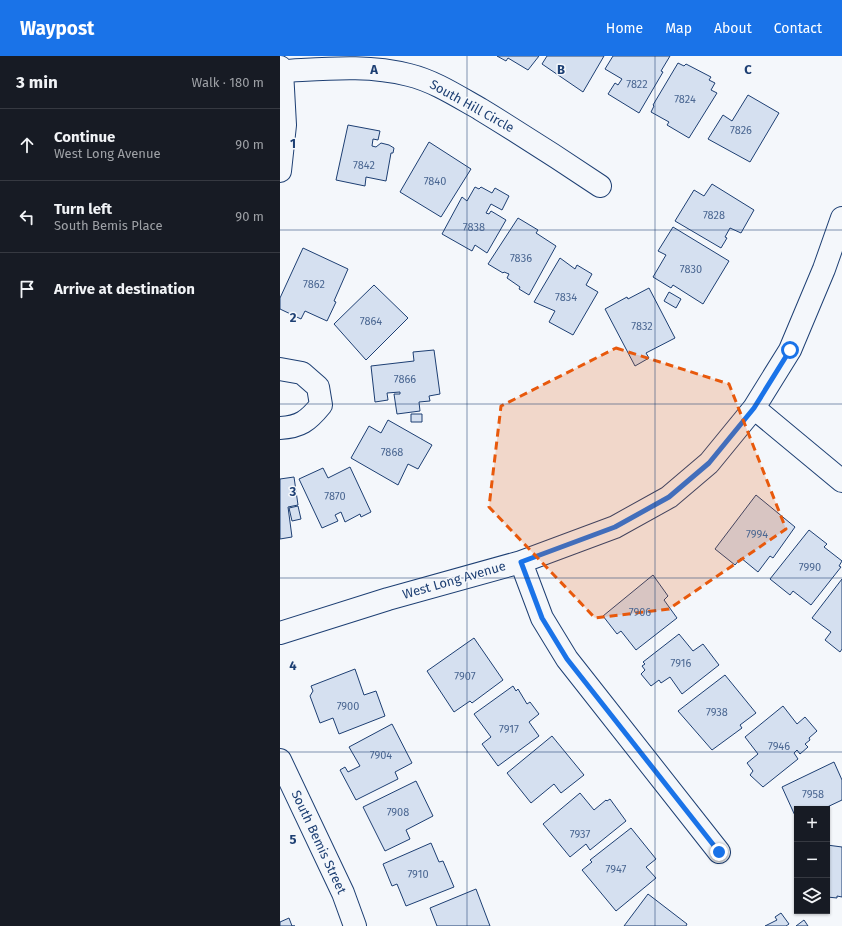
<!DOCTYPE html>
<meta charset="utf-8">
<style>
body{margin:0;font-family:"Fira Sans",sans-serif;background:#242831;color:#f1f3f6}
.controls{position:absolute;right:12px;bottom:12px;display:grid;overflow:hidden;border-radius:0px;box-shadow:0 1px 3px #0004}
.controls button{width:36px;height:36px;display:grid;place-items:center;padding:0;border:0;border-bottom:1px solid #363941;background:#171b24;color:#f1f3f6;font:20px sans-serif}
.stop{position:absolute;width:12px;height:12px;margin:-9px;border:3px solid #1a73e8;border-radius:50%;background:#fff}
.stop.end{background:#1a73e8;border-color:#fff;box-shadow:0 1px 4px #0008}
.list{margin:0;padding:0;list-style:none}
h2{display:flex;justify-content:space-between;align-items:center;height:52px;margin:0;padding:0 16px;font-size:17px}
h2 small{font-size:13px;font-weight:400;color:#9ea1a6}
.list li{display:grid;grid-template-columns:26px 1fr auto;gap:12px;align-items:center;box-sizing:border-box;height:72px;padding:0 16px;border-top:1px solid #363941}
.list b{display:block;font-size:15px;white-space:nowrap}
.list p{margin:0;font-size:13px;white-space:nowrap;color:#9ea1a6}
.list em{font-size:13px;font-style:normal;color:#9ea1a6}
.icon{flex:none;width:22px;height:22px;fill:none;stroke:currentColor;stroke-width:2;stroke-linecap:round;stroke-linejoin:round}
.map{position:relative;flex:none;width:562px;height:870px;overflow:hidden}
header{display:flex;align-items:center;gap:24px;box-sizing:border-box;height:56px;padding:0 20px;background:#1a73e8;color:#fff}
header strong{font-size:19px}
nav{display:flex;gap:22px;margin-inline-start:auto;font-size:14px}
main{display:flex}
aside{flex:1;background:#171b24}
.map>svg:first-child{display:block}
.building{fill:#d5e0f0;stroke:#1d3f73}
.lines{fill:none;stroke-linecap:round;stroke-linejoin:round}
.street-casing{stroke:#1d3f73;stroke-width:24}
.street{stroke:#f4f7fb;stroke-width:22}
.route{stroke:#1a73e8;stroke-width:5}
.marked{fill:#e8590c;fill-opacity:0.2;stroke:#e8590c;stroke-width:3;stroke-dasharray:8 5;stroke-linejoin:round}
.grid{fill:none;stroke:#1d3f73;stroke-width:1;stroke-opacity:0.55}
.labels{text-anchor:middle;dominant-baseline:central;stroke-width:3;stroke-linejoin:round;paint-order:stroke}
.number-label{font-size:11px;fill:#4b6792}
.street-label{font-size:13px;fill:#1d3f73;stroke:#f4f7fb}
.grid-label{font-size:13px;text-anchor:middle;font-weight:bold;fill:#1d3f73;stroke:#f4f7fb;stroke-width:3;stroke-linejoin:round;paint-order:stroke}
</style>
<header>
<strong>Waypost</strong>
<nav><a>Home</a><a>Map</a><a>About</a><a>Contact</a></nav>
</header>
<main>
<aside>
<h2>3 min<small>Walk · 180 m</small></h2>
<ul class="list">
<li><svg class="icon" aria-label="ahead" viewBox="0 0 24 24"><path d="M12 20V5M6 11l6-6 6 6"/></svg><div><b>Continue</b><p>West Long Avenue</p></div><em>90 m</em></li>
<li><svg class="icon" aria-label="left" viewBox="0 0 24 24"><path d="M17 20v-9H6M10 6l-5 5 5 5"/></svg><div><b>Turn left</b><p>South Bemis Place</p></div><em>90 m</em></li>
<li><svg class="icon" aria-label="arrive" viewBox="0 0 24 24"><path d="M6 21V4h12l-3 4 3 4H6"/></svg><div><b>Arrive at destination</b></div></li>
</ul>
</aside>
<div class="map">
<svg width="562" height="870" viewBox="0 0 562 870">
<rect width="100%" height="100%" fill="#f4f7fb"/>
<path class="building" d="M 217,0 L 259,0 L 248,14 L 228,2 L 226,5 Z
M 267,0 L 324,0 L 303,36 L 262,8 Z
M 333,0 L 390,0 L 381,15 L 383,16 L 359,57 L 328,38 L 335,27 L 338,29 L 342,23 L 325,13 Z
M 398,7 L 404,10 L 406,8 L 431,21 L 429,24 L 435,27 L 431,34 L 437,37 L 409,82 L 387,69 L 389,66 L 371,56 L 374,50 L 373,49 Z
M 468,39 L 499,57 L 470,106 L 428,83 L 443,59 L 452,65 Z
M 68,69 L 100,75 L 98,84 L 93,83 L 92,90 L 96,91 L 101,87 L 109,89 L 114,92 L 113,97 L 111,97 L 106,125 L 86,121 L 85,130 L 56,124 Z
M 149,86 L 191,113 L 161,161 L 120,136 Z
M 432,128 L 474,154 L 461,177 L 450,172 L 445,181 L 447,182 L 441,192 L 395,165 L 414,134 L 424,140 Z
M 195,131 L 199,133 L 201,131 L 212,137 L 215,132 L 229,140 L 222,154 L 211,148 L 206,157 L 209,158 L 211,155 L 226,164 L 207,197 L 195,189 L 192,195 L 162,178 L 182,141 L 187,145 Z
M 238,162 L 258,174 L 256,177 L 276,190 L 249,239 L 239,233 L 240,231 L 227,222 L 229,218 L 224,216 L 223,217 L 208,208 Z
M 393,171 L 449,205 L 423,248 L 393,229 L 391,232 L 373,221 L 386,199 L 378,195 Z
M 23,192 L 68,213 L 54,245 L 56,246 L 47,265 L 25,255 L 21,263 L 0,253 L 0,242 Z
M 280,202 L 295,213 L 297,209 L 312,218 L 306,229 L 318,236 L 293,279 L 269,266 L 275,255 L 254,246 Z
M 94,229 L 128,262 L 86,304 L 54,268 Z
M 369,232 L 395,282 L 366,297 L 369,302 L 355,310 L 325,253 L 347,241 L 348,243 Z
M 389,236 L 401,243 L 396,252 L 384,245 Z
M 154,294 L 160,338 L 149,340 L 150,345 L 139,346 L 140,355 L 117,358 L 114,338 L 120,338 L 120,336 L 107,337 L 108,344 L 95,346 L 91,310 L 134,305 L 133,296 Z
M 131,358 L 142,358 L 142,366 L 131,366 Z
M 108,364 L 152,389 L 138,413 L 128,408 L 118,429 L 71,402 L 89,370 L 101,377 Z
M 70,411 L 91,456 L 81,461 L 80,458 L 65,466 L 61,456 L 55,459 L 58,465 L 42,472 L 19,423 L 43,412 L 48,422 Z
M 14,421 L 18,449 L 8,451 L 12,481 L 0,483 L 0,423 Z
M 476,439 L 515,471 L 493,502 L 490,500 L 478,516 L 461,502 L 455,509 L 435,493 Z
M 18,450 L 21,463 L 12,465 L 9,452 Z
M 529,474 L 547,488 L 544,491 L 562,505 L 559,510 L 561,511 L 531,549 L 513,535 L 510,539 L 490,523 Z
M 373,519 L 388,540 L 384,544 L 397,562 L 356,594 L 341,575 L 337,578 L 323,560 Z
M 562,523 L 562,593 L 560,596 L 545,584 L 551,576 L 532,562 Z
M 399,578 L 413,595 L 423,588 L 439,609 L 402,638 L 390,621 L 381,627 L 379,624 L 371,630 L 361,618 L 365,614 L 362,610 L 365,608 L 363,606 Z
M 194,582 L 223,624 L 192,647 L 190,645 L 174,656 L 147,615 Z
M 75,613 L 84,639 L 96,635 L 105,660 L 59,678 L 53,662 L 40,667 L 30,640 L 33,635 L 31,630 Z
M 445,619 L 476,657 L 460,669 L 462,672 L 432,694 L 398,655 Z
M 233,630 L 236,635 L 238,633 L 247,648 L 250,646 L 259,658 L 249,666 L 259,680 L 218,710 L 202,688 L 211,681 L 194,658 Z
M 503,650 L 517,668 L 525,661 L 537,675 L 529,682 L 530,684 L 525,688 L 528,691 L 520,698 L 517,694 L 514,697 L 518,703 L 483,731 L 470,719 L 473,715 L 467,707 L 478,698 L 465,681 Z
M 112,668 L 132,707 L 115,716 L 118,723 L 76,744 L 60,714 L 65,711 L 68,716 L 80,710 L 69,691 Z
M 272,680 L 304,719 L 281,737 L 274,728 L 251,747 L 227,717 Z
M 554,706 L 562,724 L 562,744 L 543,753 L 517,753 L 517,764 L 502,731 Z
M 136,725 L 153,760 L 126,774 L 130,783 L 105,795 L 83,751 Z
M 300,737 L 314,754 L 326,744 L 327,745 L 330,743 L 346,765 L 310,794 L 306,788 L 290,801 L 263,768 Z
M 351,772 L 376,803 L 366,811 L 376,822 L 336,855 L 302,814 L 312,806 L 310,804 Z
M 151,787 L 159,806 L 163,805 L 174,831 L 126,850 L 117,828 L 112,830 L 103,808 Z
M 547,789 L 562,791 L 562,841 L 557,840 L 557,842 L 547,841 Z
M 196,833 L 210,870 L 157,870 L 150,852 Z
M 368,838 L 407,868 L 406,870 L 344,870 Z
M 501,857 L 509,868 L 506,870 L 485,870 L 497,864 L 495,861 Z
M 9,862 L 12,870 L 15,870 L 0,870 L 0,866 Z
M 524,864 L 528,870 L 516,870 Z"/>
<g class="lines">
<defs>
<path id="street" d="M 0,11 L 2,15 L 5,69 L 0,115
M 2,15 C 44,13 87,8 129,19 C 154,25 177,40 200,53 C 241,78 280,103 320,130
M 0,313 L 22,317 L 38,331 L 41,349 C 28,365 20,371 0,372
M 474,352 L 562,425
M 241,506 L 262,562 L 287,603 L 439,796
M 0,577 L 108,543 L 241,506 L 335,471 L 389,441 L 429,407 L 474,352 L 510,294 L 544,213 L 562,162
M 0,704 L 63,837 L 75,870"/>
</defs>
<use href="#street" class="street-casing"/>
<use href="#street" class="street"/>
</g>
<g class="lines">
<path class="route" d="M 439,796 L 287,603 L 262,562 L 241,506 L 335,471 L 389,441 L 429,407 L 474,352 L 510,294"/>
</g>
<path class="marked" d="M 336,292 L 449,328 L 506,473 L 389,553 L 315,562 L 209,451 L 221,350 Z"/>
<path class="grid" d="M 187,0 L 187,870M 375,0 L 375,870M 0,174 L 562,174M 0,348 L 562,348M 0,522 L 562,522M 0,696 L 562,696"/>
<g class="labels">
<g class="number-label">
<text x="357" y="28">7822</text>
<text x="405" y="43">7824</text>
<text x="461" y="74">7826</text>
<text x="84" y="109">7842</text>
<text x="155" y="125">7840</text>
<text x="434" y="159">7828</text>
<text x="194" y="171">7838</text>
<text x="241" y="202">7836</text>
<text x="411" y="213">7830</text>
<text x="34" y="228">7862</text>
<text x="286" y="241">7834</text>
<text x="91" y="265">7864</text>
<text x="362" y="270">7832</text>
<text x="125" y="323">7866</text>
<text x="112" y="396">7868</text>
<text x="55" y="440">7870</text>
<text x="477" y="478">7994</text>
<text x="530" y="511">7990</text>
<text x="360" y="556">7906</text>
<text x="401" y="607">7916</text>
<text x="185" y="620">7907</text>
<text x="68" y="650">7900</text>
<text x="437" y="656">7938</text>
<text x="229" y="673">7917</text>
<text x="499" y="690">7946</text>
<text x="101" y="699">7904</text>
<text x="533" y="738">7958</text>
<text x="118" y="756">7908</text>
<text x="300" y="778">7937</text>
<text x="336" y="813">7947</text>
<text x="138" y="818">7910</text>
</g>
<g class="street-label">
<text transform="translate(192 50) rotate(29)">South Hill Circle</text>
<text transform="translate(174 524) rotate(-16)">West Long Avenue</text>
<text transform="translate(39 786) rotate(65)">South Bemis Street</text>
</g>
</g>
<g class="grid-label">
<text x="94" y="18">A</text>
<text x="281" y="18">B</text>
<text x="468" y="18">C</text>
<text x="13" y="92">1</text>
<text x="13" y="266">2</text>
<text x="13" y="440">3</text>
<text x="13" y="614">4</text>
<text x="13" y="788">5</text>
</g>
</svg>
<div class="controls">
<button>+</button>
<button>−</button>
<button><svg class="icon" aria-label="layers" viewBox="0 0 24 24"><path d="M12 4l9 5-9 5-9-5zM3 14l9 5 9-5"/></svg></button>
</div>
<div class="stop" style="left:510px;top:294px"></div>
<div class="stop end" style="left:439px;top:796px"></div>
</div>
</main>
